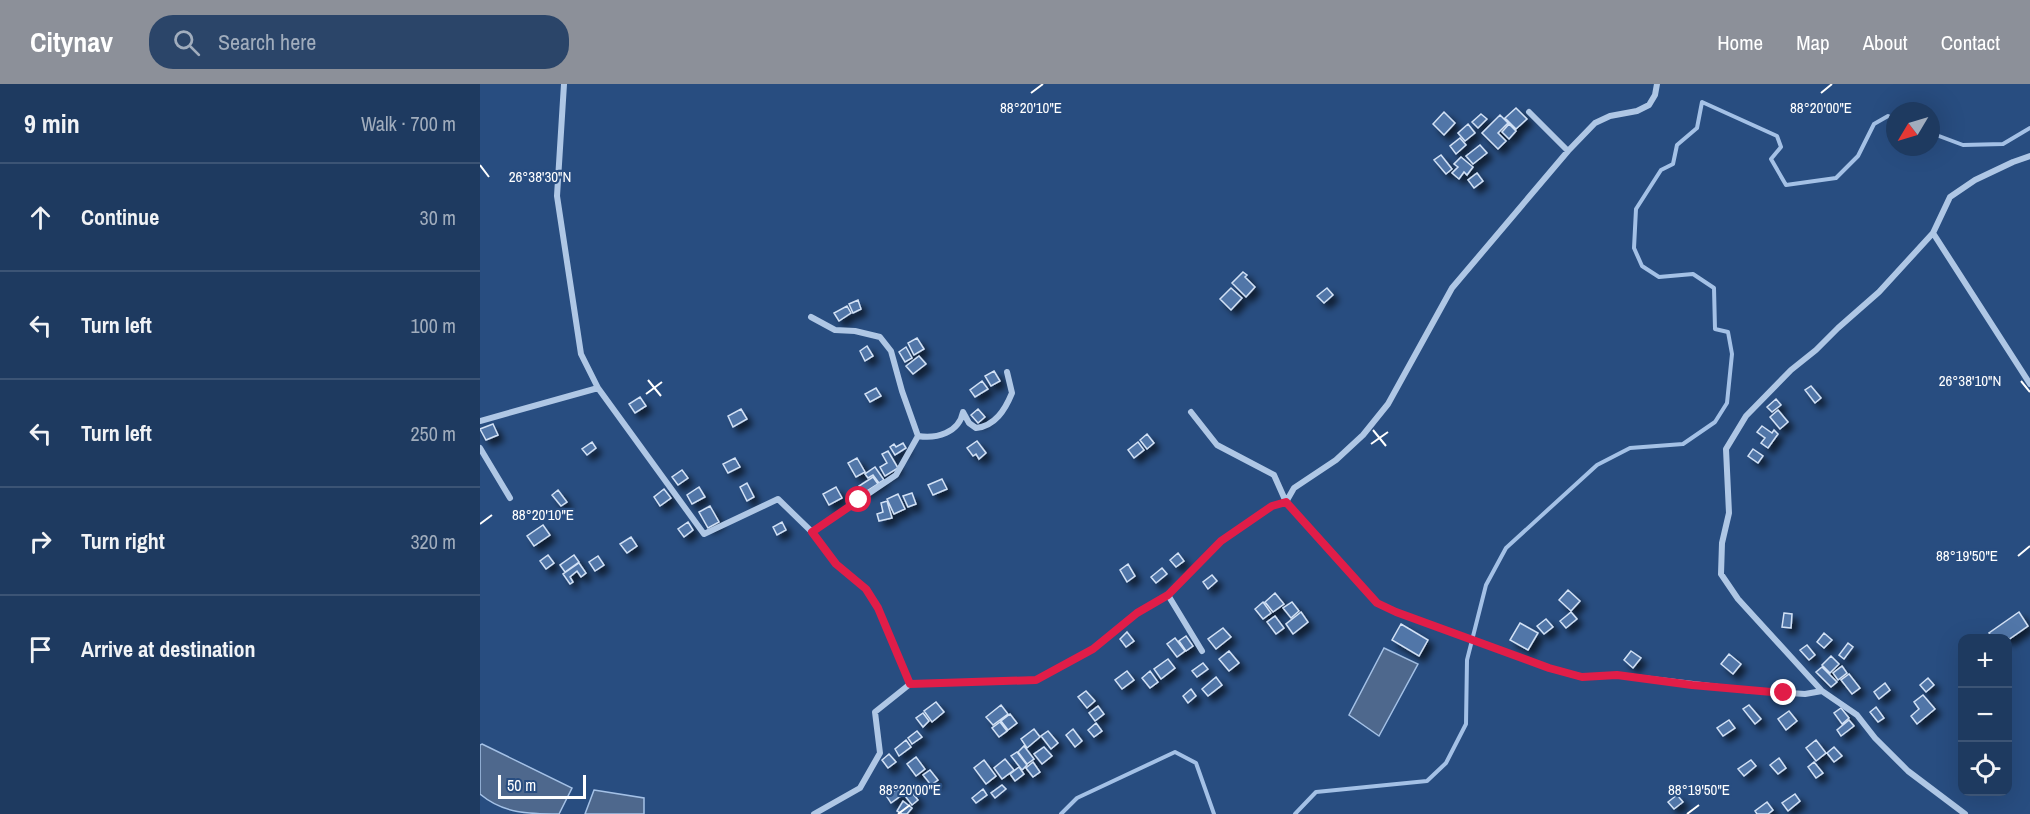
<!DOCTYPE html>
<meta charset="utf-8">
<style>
body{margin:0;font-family:"Archivo Narrow",sans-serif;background:#2b4569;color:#f1f3f6}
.controls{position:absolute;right:18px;bottom:18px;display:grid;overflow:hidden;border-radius:12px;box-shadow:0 6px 24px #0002}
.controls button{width:54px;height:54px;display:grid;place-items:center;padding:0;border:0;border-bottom:2px solid #3c5475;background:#1e3a60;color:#f1f3f6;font:30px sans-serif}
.compass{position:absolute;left:1406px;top:18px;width:54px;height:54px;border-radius:50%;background:#1e3a60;box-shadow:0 6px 24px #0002;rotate:232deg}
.scale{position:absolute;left:18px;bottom:15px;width:88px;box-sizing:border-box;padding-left:6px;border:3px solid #fff;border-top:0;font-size:16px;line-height:21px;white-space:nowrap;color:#fff;-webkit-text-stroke:4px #284d80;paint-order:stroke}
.stop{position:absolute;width:18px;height:18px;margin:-14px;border:4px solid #e11d48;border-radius:50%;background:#fff}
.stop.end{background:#e11d48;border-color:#fff;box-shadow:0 2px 6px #0008}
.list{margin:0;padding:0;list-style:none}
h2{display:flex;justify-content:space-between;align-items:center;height:78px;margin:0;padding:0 24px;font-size:26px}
h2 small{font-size:20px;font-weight:400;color:#a1adbd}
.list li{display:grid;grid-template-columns:39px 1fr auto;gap:18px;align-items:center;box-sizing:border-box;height:108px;padding:0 24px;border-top:2px solid #3c5475}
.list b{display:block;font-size:22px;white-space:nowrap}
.list em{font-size:20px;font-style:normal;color:#a1adbd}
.icon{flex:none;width:33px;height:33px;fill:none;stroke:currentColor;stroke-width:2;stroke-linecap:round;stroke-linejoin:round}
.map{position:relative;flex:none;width:1550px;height:730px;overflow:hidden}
header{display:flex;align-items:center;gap:36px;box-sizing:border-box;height:84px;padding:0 30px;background:#8c9099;color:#fff}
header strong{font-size:28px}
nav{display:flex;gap:33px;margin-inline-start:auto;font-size:21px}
.search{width:420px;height:54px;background:#2b4569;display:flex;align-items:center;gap:15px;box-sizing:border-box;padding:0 21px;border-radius:24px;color:#a1adbd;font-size:22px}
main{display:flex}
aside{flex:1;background:#1e3a60}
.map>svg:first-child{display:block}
.water{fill:#4e688d;stroke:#a4c1e6;stroke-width:1.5}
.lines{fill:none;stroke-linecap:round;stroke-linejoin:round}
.stream{stroke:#a4c1e6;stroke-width:4}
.building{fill:#5176a8;stroke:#d2e1f5;stroke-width:1.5;filter:url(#shadow)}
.minor{stroke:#afc7e5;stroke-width:6}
.route{stroke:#e11d48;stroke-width:8}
.ticks{fill:none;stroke:#fff;stroke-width:2}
.ticks-label{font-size:15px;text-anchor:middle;fill:#fff;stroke:#284d80;stroke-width:4.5;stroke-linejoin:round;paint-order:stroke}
</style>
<header>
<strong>Citynav</strong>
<div class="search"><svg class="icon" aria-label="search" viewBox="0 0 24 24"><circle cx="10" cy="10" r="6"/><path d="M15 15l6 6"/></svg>Search here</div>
<nav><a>Home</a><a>Map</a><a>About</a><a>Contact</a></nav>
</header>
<main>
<aside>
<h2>9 min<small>Walk · 700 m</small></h2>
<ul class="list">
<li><svg class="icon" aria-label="ahead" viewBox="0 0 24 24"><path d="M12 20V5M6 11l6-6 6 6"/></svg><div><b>Continue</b></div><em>30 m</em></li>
<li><svg class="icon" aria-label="left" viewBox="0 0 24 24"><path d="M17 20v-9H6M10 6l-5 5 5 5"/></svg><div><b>Turn left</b></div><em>100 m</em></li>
<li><svg class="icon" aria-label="left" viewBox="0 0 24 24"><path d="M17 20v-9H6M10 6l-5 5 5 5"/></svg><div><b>Turn left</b></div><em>250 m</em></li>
<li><svg class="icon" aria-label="right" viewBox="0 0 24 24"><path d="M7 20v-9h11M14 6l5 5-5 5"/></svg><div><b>Turn right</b></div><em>320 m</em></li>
<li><svg class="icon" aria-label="arrive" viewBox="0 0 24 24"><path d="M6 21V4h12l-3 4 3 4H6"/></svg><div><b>Arrive at destination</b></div></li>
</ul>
</aside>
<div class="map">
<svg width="1550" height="730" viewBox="0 0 1550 730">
<defs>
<filter id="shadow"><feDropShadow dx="5.5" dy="5.5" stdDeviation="3" flood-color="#0009"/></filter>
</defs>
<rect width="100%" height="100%" fill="#284d80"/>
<path class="water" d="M 904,564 L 938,580 L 899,652 L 869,631 Z
M 2,660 L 92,704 L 79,730 C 49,730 24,730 0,710 L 0,661 Z
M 114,706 L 164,714 L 164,730 L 105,730 Z"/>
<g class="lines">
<path class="stream" d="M 1451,49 L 1483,61 L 1523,60 L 1550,44
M 581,730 L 597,714 L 695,668 L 716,679 L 734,730
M 815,730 L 836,708 L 947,697 L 966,679 L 986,640 L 987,576 L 1006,501 L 1026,464 L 1117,381 L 1150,364 L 1203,360 L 1235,338 L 1247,319 L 1252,270 L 1248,248 L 1235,245 L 1234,204 L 1213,190 L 1179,193 L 1162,182 L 1154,164 L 1156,125 L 1181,86 L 1193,80 L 1197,61 L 1217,44 L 1222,18 L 1297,52 L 1301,63 L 1291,75 L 1306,101 L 1356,94 L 1378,72 L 1394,40 L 1408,32 L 1415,35"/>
</g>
<path class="building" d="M 1036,24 L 1047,35 L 1036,45 L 1025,34 Z
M 964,28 L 975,39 L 964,51 L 953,40 Z
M 1001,30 L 1007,35 L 998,44 L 992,38 Z
M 1020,31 L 1028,39 L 1018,49 L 1026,57 L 1018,65 L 1002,49 Z
M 988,40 L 995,49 L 985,57 L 978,49 Z
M 1029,40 L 1036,47 L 1029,55 L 1022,48 Z
M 980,54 L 986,61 L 976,70 L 970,62 Z
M 1000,61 L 1007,69 L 993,80 L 986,72 Z
M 961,71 L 972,85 L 966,90 L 954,76 Z
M 981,73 L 993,83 L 987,91 L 984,88 L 979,95 L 972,89 L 978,83 L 974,80 Z
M 997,89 L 1003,97 L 994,104 L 988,96 Z
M 763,188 L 767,191 L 765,193 L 775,203 L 766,213 L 752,199 Z
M 751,204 L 762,214 L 751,226 L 740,215 Z
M 847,204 L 853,211 L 844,219 L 837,212 Z
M 378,216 L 381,225 L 373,229 L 369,220 Z
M 367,222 L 371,229 L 359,237 L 354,229 Z
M 437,254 L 444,265 L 434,271 L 428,259 Z
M 387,262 L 393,272 L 385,277 L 380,267 Z
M 426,263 L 432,274 L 425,278 L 419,268 Z
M 439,272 L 446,280 L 433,290 L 426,282 Z
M 514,287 L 520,297 L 511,302 L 505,292 Z
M 502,297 L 508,305 L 495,313 L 490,306 Z
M 1331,302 L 1341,314 L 1335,319 L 1325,306 Z
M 396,304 L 401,312 L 390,318 L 385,310 Z
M 160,313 L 166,322 L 155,329 L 149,320 Z
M 1296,315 L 1301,321 L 1292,328 L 1287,323 Z
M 261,325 L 267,335 L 253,343 L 248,332 Z
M 498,325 L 505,333 L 498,339 L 491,331 Z
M 1298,326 L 1308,338 L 1300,345 L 1290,333 Z
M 13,340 L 18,351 L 6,356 L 0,345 Z
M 1282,342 L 1292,349 L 1294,346 L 1298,350 L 1288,364 L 1281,359 L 1285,354 L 1277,348 Z
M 667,350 L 674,359 L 667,365 L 660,356 Z
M 497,357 L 506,369 L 499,375 L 496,370 L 493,372 L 487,364 Z
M 112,358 L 116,364 L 107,371 L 102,365 Z
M 658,358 L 664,366 L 654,374 L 648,366 Z
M 423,359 L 426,364 L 415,371 L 410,363 L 414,360 L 416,363 Z
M 1273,365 L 1283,372 L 1278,379 L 1268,372 Z
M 408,367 L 418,384 L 405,392 L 400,383 L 407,379 L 402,370 Z
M 255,374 L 260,383 L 248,389 L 243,380 Z
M 377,374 L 385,388 L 376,393 L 368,379 Z
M 395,383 L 404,396 L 399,399 L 393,391 L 388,394 L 385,390 Z
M 202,386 L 208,394 L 198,401 L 192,393 Z
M 393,393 L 398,400 L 384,409 L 379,402 Z
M 462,395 L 467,405 L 453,411 L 448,401 Z
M 267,399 L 274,413 L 267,417 L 260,403 Z
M 219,403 L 225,413 L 212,420 L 207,411 Z
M 356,403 L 362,414 L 349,421 L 343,410 Z
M 184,405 L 191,414 L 180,422 L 174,413 Z
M 78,406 L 87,418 L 81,422 L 72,411 Z
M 432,409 L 436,420 L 428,423 L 423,412 Z
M 418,410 L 425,425 L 414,430 L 407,415 Z
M 407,417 L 412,434 L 399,437 L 397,430 L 403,428 L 401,419 Z
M 230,422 L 239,438 L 228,444 L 219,428 Z
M 208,438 L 213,446 L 204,453 L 198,445 Z
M 302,438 L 306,446 L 297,451 L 293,443 Z
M 63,441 L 70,451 L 54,462 L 47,452 Z
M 151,453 L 157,462 L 147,469 L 140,460 Z
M 698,469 L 704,477 L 696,483 L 690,476 Z
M 68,471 L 74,479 L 66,485 L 60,477 Z
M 94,471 L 99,478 L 85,488 L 80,481 Z
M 118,472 L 124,481 L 115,487 L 109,478 Z
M 99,479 L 106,489 L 101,493 L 97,487 L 90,493 L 93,498 L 90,500 L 83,490 Z
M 648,480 L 655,492 L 647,498 L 640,486 Z
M 682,484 L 687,490 L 676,499 L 671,493 Z
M 732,491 L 737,497 L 728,505 L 723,498 Z
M 1088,506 L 1100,517 L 1091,527 L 1079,516 Z
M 795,509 L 804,520 L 793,528 L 785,518 Z
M 783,518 L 791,529 L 783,535 L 775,525 Z
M 812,518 L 819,527 L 811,534 L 803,524 Z
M 821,528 L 828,538 L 813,550 L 806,540 Z
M 1091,528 L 1097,535 L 1086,544 L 1080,537 Z
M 1539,528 L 1548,542 L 1528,556 L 1528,554 L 1513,554 L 1509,549 Z
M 1304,529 L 1312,530 L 1311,544 L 1302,543 Z
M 795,532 L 804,544 L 796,550 L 787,538 Z
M 1066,535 L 1073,543 L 1064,550 L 1057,542 Z
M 1040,539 L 1058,549 L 1048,566 L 1030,556 Z
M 921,540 L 948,556 L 939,572 L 912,556 Z
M 743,544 L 751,553 L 736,565 L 728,555 Z
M 647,548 L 654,557 L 646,563 L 640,555 Z
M 1344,549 L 1352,556 L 1344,564 L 1337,558 Z
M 706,552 L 713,562 L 706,567 L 699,557 Z
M 695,554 L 705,567 L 697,573 L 687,560 Z
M 1368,559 L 1373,563 L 1364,575 L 1359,571 Z
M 1327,561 L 1335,571 L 1329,576 L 1320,566 Z
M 749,567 L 759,579 L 749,587 L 739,575 Z
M 1151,567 L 1161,574 L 1153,584 L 1144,576 Z
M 1249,570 L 1261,580 L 1253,590 L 1241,580 Z
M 1351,572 L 1359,580 L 1350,589 L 1342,581 Z
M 688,575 L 695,584 L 681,595 L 674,585 Z
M 723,579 L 728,585 L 717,593 L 712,587 Z
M 1362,582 L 1367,589 L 1358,596 L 1353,589 Z
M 1342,583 L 1357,598 L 1351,603 L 1336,588 Z
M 647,587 L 654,596 L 642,605 L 635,596 Z
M 670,587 L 678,598 L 670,604 L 662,594 Z
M 1369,590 L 1380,604 L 1372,610 L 1361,596 Z
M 736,593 L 742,601 L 728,612 L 722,605 Z
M 1448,594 L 1454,601 L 1446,608 L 1440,601 Z
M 1405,599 L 1410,606 L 1399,615 L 1394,608 Z
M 711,605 L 716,612 L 708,619 L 703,612 Z
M 606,607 L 615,617 L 607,624 L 598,613 Z
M 1443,611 L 1455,625 L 1437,640 L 1431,632 L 1439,625 L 1434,618 Z
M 456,618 L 464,628 L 452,638 L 444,627 Z
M 521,621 L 528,630 L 513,641 L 506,633 Z
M 1269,621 L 1281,635 L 1275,640 L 1263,625 Z
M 618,622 L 624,630 L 615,637 L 609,629 Z
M 1396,623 L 1404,634 L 1398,638 L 1390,628 Z
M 1361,624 L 1369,634 L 1362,640 L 1354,629 Z
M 1309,627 L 1317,637 L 1306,646 L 1298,635 Z
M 443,629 L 449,637 L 443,643 L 436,634 Z
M 530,630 L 537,639 L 528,646 L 521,637 Z
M 1249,636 L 1255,644 L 1243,652 L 1237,644 Z
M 1369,636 L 1374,642 L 1361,652 L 1357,646 Z
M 520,638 L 527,647 L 519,653 L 512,644 Z
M 616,639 L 622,647 L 614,653 L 608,646 Z
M 554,645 L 560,653 L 547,664 L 541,655 Z
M 593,645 L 602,657 L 595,663 L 586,651 Z
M 437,647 L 442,653 L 432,660 L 428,654 Z
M 568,647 L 578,659 L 571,665 L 561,652 Z
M 426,656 L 431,663 L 419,672 L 415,665 Z
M 1336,656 L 1346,669 L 1336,677 L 1326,664 Z
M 544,662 L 554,675 L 547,680 L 538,668 Z
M 564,663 L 572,672 L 562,680 L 554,670 Z
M 1354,663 L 1362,672 L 1354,678 L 1347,669 Z
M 537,668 L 547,681 L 542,686 L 531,672 Z
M 409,670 L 416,678 L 408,684 L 402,676 Z
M 436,673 L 445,685 L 436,692 L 427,680 Z
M 1299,674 L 1306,684 L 1298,690 L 1290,681 Z
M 525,675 L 534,686 L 522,695 L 514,684 Z
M 504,676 L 516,692 L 506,700 L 494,684 Z
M 1271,676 L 1276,682 L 1264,692 L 1258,685 Z
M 553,678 L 560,688 L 553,693 L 546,684 Z
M 1334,678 L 1343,689 L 1336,694 L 1328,683 Z
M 539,683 L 544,690 L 535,697 L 530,690 Z
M 450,686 L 458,696 L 451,701 L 443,691 Z
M 522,701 L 526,705 L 515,714 L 511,709 Z
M 428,704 L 438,716 L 432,721 L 422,708 Z
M 417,705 L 422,711 L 411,719 L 407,713 Z
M 503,705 L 507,711 L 496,719 L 492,714 Z
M 1315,710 L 1320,717 L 1308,727 L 1302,719 Z
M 1197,711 L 1203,718 L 1194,725 L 1188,718 Z
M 423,717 L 432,724 L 427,730 L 422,730 L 417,727 Z
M 1287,718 L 1293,726 L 1288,730 L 1277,730 L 1275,727 Z"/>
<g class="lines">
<path class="minor" d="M 84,0 L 77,112 L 101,270 L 118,304 L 224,450 L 298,415 L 332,448 L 356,480 L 386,505 L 398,524 L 430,600
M 1049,28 L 1088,67
M 1453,149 L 1550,300
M 331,233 L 355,246 L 375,247 L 400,253 L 411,267 L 422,307 L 438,352 L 416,391 L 332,448
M 711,328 L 737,361 L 794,391 L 806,418 L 897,519 L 916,528 L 1069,584 L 1102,593 L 1137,591 L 1264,606 L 1325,610 L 1342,607 L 1377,631 L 1395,654 L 1428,687 L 1485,730
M 0,337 L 118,304
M 438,352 C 456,355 479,349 483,328 L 489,339 L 496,344 C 515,342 525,326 532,309 L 527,288
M 0,364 L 30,414
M 688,511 L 722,567
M 1342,607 L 1258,515 L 1241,490 L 1242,459 L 1249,429 L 1246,365 L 1266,332 L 1311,286 L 1336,266 L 1358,244 L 1399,208 L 1453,149 L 1470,113 L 1495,96 L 1533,78 L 1550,72
M 334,730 L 380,704 L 400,669 L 395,628 L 430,600 L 556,596 L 613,565 L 657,529 L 688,511 L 741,457 L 792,422 L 806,418 L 814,404 L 856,376 L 883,351 L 908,320 L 972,204 L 1088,67 L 1115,39 L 1130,32 L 1157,27 L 1169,21 L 1175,11 L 1177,0"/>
</g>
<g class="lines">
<path class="route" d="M 379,416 L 332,448 L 356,480 L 386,505 L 398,524 L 430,600 L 556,596 L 613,565 L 657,529 L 688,511 L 741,457 L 792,422 L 806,418 L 897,519 L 916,528 L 1069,584 L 1102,593 L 1137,591 L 1212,601 L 1304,609"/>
</g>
<path class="ticks" d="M 551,9 L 563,0M 1341,9 L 1352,0M 0,81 L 9,93M 168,296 L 181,312M 1541,297 L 1550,308M 166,310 L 182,298M 893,346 L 906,362M 891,360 L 908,348M 0,440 L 12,431M 1538,472 L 1550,462M 418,730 L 430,721M 1207,730 L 1219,721"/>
<g class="ticks-label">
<text x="551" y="29">88°20'10"E</text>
<text x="1341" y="29">88°20'00"E</text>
<text x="60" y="98">26°38'30"N</text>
<text x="1490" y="302">26°38'10"N</text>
<text x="63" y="436">88°20'10"E</text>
<text x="1487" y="477">88°19'50"E</text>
<text x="430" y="711">88°20'00"E</text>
<text x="1219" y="711">88°19'50"E</text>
</g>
</svg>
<div class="controls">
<button>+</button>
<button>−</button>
<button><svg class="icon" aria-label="locate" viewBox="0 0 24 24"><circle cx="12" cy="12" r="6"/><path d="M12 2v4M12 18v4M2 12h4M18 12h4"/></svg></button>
</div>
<svg class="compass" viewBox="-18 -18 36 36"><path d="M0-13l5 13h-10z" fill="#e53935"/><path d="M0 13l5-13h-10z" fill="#a1adbd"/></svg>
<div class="scale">50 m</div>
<div class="stop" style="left:379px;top:416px"></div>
<div class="stop end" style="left:1304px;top:609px"></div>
</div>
</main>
